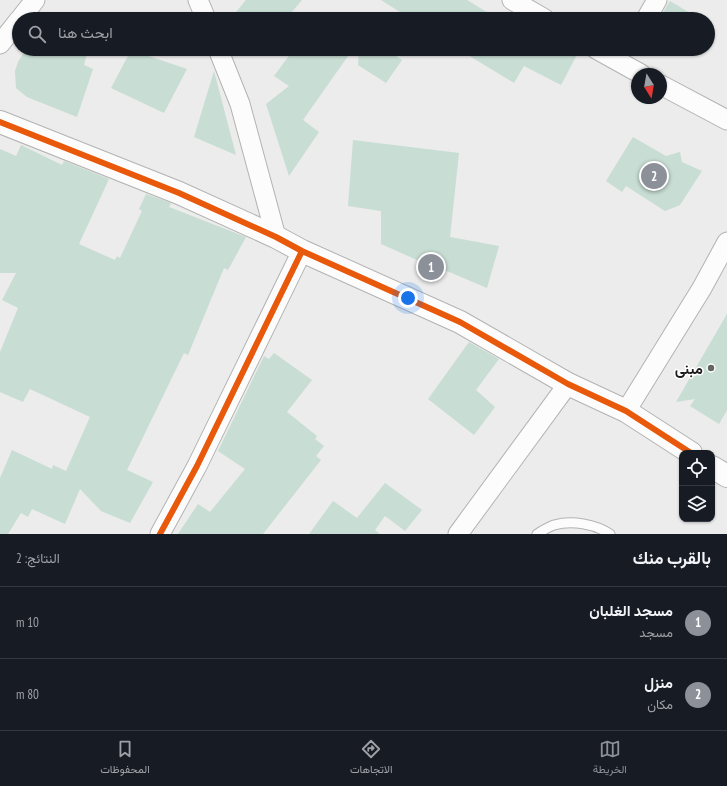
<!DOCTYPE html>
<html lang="ar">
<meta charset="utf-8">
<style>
body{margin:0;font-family:"PT Sans Narrow",Vazirmatn,sans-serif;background:#242831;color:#f1f3f6;direction:rtl}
.controls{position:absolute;right:12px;bottom:12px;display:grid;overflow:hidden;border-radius:8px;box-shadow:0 1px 3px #0004}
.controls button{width:36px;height:36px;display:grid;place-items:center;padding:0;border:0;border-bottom:1px solid #363941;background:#171b24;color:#f1f3f6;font:20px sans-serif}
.compass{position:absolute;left:631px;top:68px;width:36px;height:36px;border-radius:50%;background:#171b24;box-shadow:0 1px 3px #0004;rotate:169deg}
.you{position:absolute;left:408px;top:298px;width:14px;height:14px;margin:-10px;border:3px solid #fff;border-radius:50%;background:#1a73e8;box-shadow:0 0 0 6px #1a73e833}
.badge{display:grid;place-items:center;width:26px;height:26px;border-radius:50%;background:#8c9099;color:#fff;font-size:13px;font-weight:700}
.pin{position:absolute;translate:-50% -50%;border:2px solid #fff;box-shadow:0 1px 4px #0006}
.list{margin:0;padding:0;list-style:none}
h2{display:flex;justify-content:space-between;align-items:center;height:52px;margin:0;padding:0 16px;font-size:17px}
h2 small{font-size:13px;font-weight:400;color:#9ea1a6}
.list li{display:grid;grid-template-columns:26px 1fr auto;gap:12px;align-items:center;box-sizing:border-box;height:72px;padding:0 16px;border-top:1px solid #363941}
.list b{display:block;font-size:15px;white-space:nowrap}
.list p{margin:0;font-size:13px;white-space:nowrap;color:#9ea1a6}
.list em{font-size:13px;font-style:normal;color:#9ea1a6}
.icon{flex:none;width:22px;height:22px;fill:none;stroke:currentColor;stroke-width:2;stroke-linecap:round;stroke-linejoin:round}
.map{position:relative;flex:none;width:727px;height:534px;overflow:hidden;direction:ltr}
.search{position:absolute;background:#171b24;box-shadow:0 1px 3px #0004;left:12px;right:12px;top:12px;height:44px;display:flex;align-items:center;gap:10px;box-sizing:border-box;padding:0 14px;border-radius:22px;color:#9ea1a6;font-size:15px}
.sheet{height:196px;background:#171b24}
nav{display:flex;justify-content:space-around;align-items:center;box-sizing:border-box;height:56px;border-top:1px solid #363941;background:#171b24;font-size:11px;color:#9ea1a6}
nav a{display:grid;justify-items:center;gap:2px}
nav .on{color:#8c9099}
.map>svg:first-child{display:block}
.building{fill:#c8ddd3}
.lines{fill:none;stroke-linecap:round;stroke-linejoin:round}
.service-casing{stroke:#b3b3b2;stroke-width:11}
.minor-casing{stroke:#b3b3b2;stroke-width:21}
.tertiary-casing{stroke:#b3b3b2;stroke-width:24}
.service{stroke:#fcfcfc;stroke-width:9}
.minor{stroke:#fcfcfc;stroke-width:19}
.tertiary{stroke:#fcfcfc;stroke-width:22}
.cycleway-casing{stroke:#fff;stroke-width:8}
.cycleway{stroke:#e8590c;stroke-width:6}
.poi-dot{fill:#646564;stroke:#fff;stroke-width:1.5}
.labels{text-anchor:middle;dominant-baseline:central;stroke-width:3;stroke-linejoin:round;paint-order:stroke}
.poi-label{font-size:15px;font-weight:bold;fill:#1c1d1c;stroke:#fff;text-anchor:end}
</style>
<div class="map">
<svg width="727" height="534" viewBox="0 0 727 534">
<rect width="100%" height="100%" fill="#ebeceb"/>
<path class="building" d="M 246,0 L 302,0 L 286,19 L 244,19 L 236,12 Z
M 381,0 L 467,0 L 498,19 L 411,19 Z
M 670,1 L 700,19 L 659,19 Z
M 26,49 L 88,49 L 84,65 L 93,69 L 77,117 L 27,97 L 16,88 L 15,71 L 18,62 Z
M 294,49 L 353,49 L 303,120 L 319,132 L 289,176 L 266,104 L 289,86 L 274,76 Z
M 359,49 L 386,49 L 402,60 L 386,83 L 358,65 Z
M 458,49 L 580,49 L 561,85 L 524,66 L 514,83 Z
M 131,50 L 187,69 L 164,113 L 111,88 Z
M 214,71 L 236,155 L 194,137 Z
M 633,137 L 666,156 L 680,152 L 682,162 L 702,171 L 680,205 L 665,211 L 626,186 L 622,192 L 606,181 Z
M 353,140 L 459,153 L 450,237 L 499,246 L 487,288 L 435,266 L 435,268 L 381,244 L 381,211 L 348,206 Z
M 21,145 L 62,165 L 64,161 L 109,179 L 79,244 L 115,260 L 117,256 L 120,258 L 142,211 L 139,209 L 146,194 L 171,203 L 169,207 L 246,237 L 228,270 L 224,268 L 188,355 L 184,353 L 127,470 L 153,482 L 130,523 L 101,511 L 80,489 L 65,524 L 32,509 L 28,517 L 21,513 L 8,534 L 0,534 L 0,478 L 12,450 L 52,469 L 53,465 L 66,471 L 90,417 L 30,389 L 23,402 L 0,392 L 0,352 L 18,308 L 2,300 L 16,273 L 0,273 L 0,149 L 16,156 Z
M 727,314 L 727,410 L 719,424 L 690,406 L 695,399 L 676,402 Z
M 469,342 L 499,359 L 476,390 L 495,407 L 474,435 L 428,399 Z
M 274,353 L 312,380 L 287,412 L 317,436 L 315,439 L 324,446 L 316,456 L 321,460 L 263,534 L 178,534 L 198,504 L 210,512 L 245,469 L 218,451 L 264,356 L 269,359 Z
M 385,483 L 422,510 L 405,531 L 385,516 L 375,530 L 380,534 L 309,534 L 333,501 L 357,518 Z"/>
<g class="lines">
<defs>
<path id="service" d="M 537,534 C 542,531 548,527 554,525 C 572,520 595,524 610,534"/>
<path id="minor" d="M 198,0 L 206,19
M 512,0 L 545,19
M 20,19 L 35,0
M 646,19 L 657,0
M 0,44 L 19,20
M 218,49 L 240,104 L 276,237
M 596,49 L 641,74
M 661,85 L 727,120
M 626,411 L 702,288 L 727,242
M 160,534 L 197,466 L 302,251
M 458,534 L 568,384"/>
<path id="tertiary" d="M 0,122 L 179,193 L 276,237 L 302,251 L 460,322 L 568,384 L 626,411 L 691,453
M 712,467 L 727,476"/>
</defs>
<use href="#service" class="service-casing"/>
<use href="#minor" class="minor-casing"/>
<use href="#tertiary" class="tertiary-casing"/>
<use href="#service" class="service"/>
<use href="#minor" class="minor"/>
<use href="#tertiary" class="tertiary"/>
<defs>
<path id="cycleway" d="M 0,122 L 179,193 L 276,237 L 302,251 L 460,322 L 568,384 L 626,411 L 691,453
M 160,534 L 197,466 L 302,251"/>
</defs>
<use href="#cycleway" class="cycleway-casing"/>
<use href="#cycleway" class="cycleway"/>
</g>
<circle class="poi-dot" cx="711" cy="368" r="4"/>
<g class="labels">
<g class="poi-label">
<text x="703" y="368">مبنى</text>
</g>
</g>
</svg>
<div class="controls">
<button><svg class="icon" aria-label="locate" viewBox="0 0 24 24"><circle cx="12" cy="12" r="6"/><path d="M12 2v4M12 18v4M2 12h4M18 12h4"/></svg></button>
<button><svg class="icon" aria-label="layers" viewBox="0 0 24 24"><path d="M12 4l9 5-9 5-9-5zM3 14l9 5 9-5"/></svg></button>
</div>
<svg class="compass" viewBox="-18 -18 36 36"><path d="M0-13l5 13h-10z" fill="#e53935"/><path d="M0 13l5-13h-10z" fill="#9ea1a6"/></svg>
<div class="you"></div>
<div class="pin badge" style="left:431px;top:267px">1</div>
<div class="pin badge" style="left:654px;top:176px">2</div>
<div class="search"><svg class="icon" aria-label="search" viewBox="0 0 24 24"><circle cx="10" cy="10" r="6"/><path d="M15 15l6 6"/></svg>ابحث هنا</div>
</div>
<section class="sheet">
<h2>بالقرب منك<small>النتائج: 2</small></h2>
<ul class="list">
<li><span class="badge">1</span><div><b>مسجد الغلبان</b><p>مسجد</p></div><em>10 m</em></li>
<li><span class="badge">2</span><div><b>منزل</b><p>مكان</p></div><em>80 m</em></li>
</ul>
</section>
<nav>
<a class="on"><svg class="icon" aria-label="map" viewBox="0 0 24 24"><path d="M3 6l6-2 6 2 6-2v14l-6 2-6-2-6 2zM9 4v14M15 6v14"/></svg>الخريطة</a>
<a><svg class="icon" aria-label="directions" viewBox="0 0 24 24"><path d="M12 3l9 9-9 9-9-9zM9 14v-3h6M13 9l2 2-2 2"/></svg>الاتجاهات</a>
<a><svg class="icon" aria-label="saved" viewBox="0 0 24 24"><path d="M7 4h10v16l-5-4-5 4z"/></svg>المحفوظات</a>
</nav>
